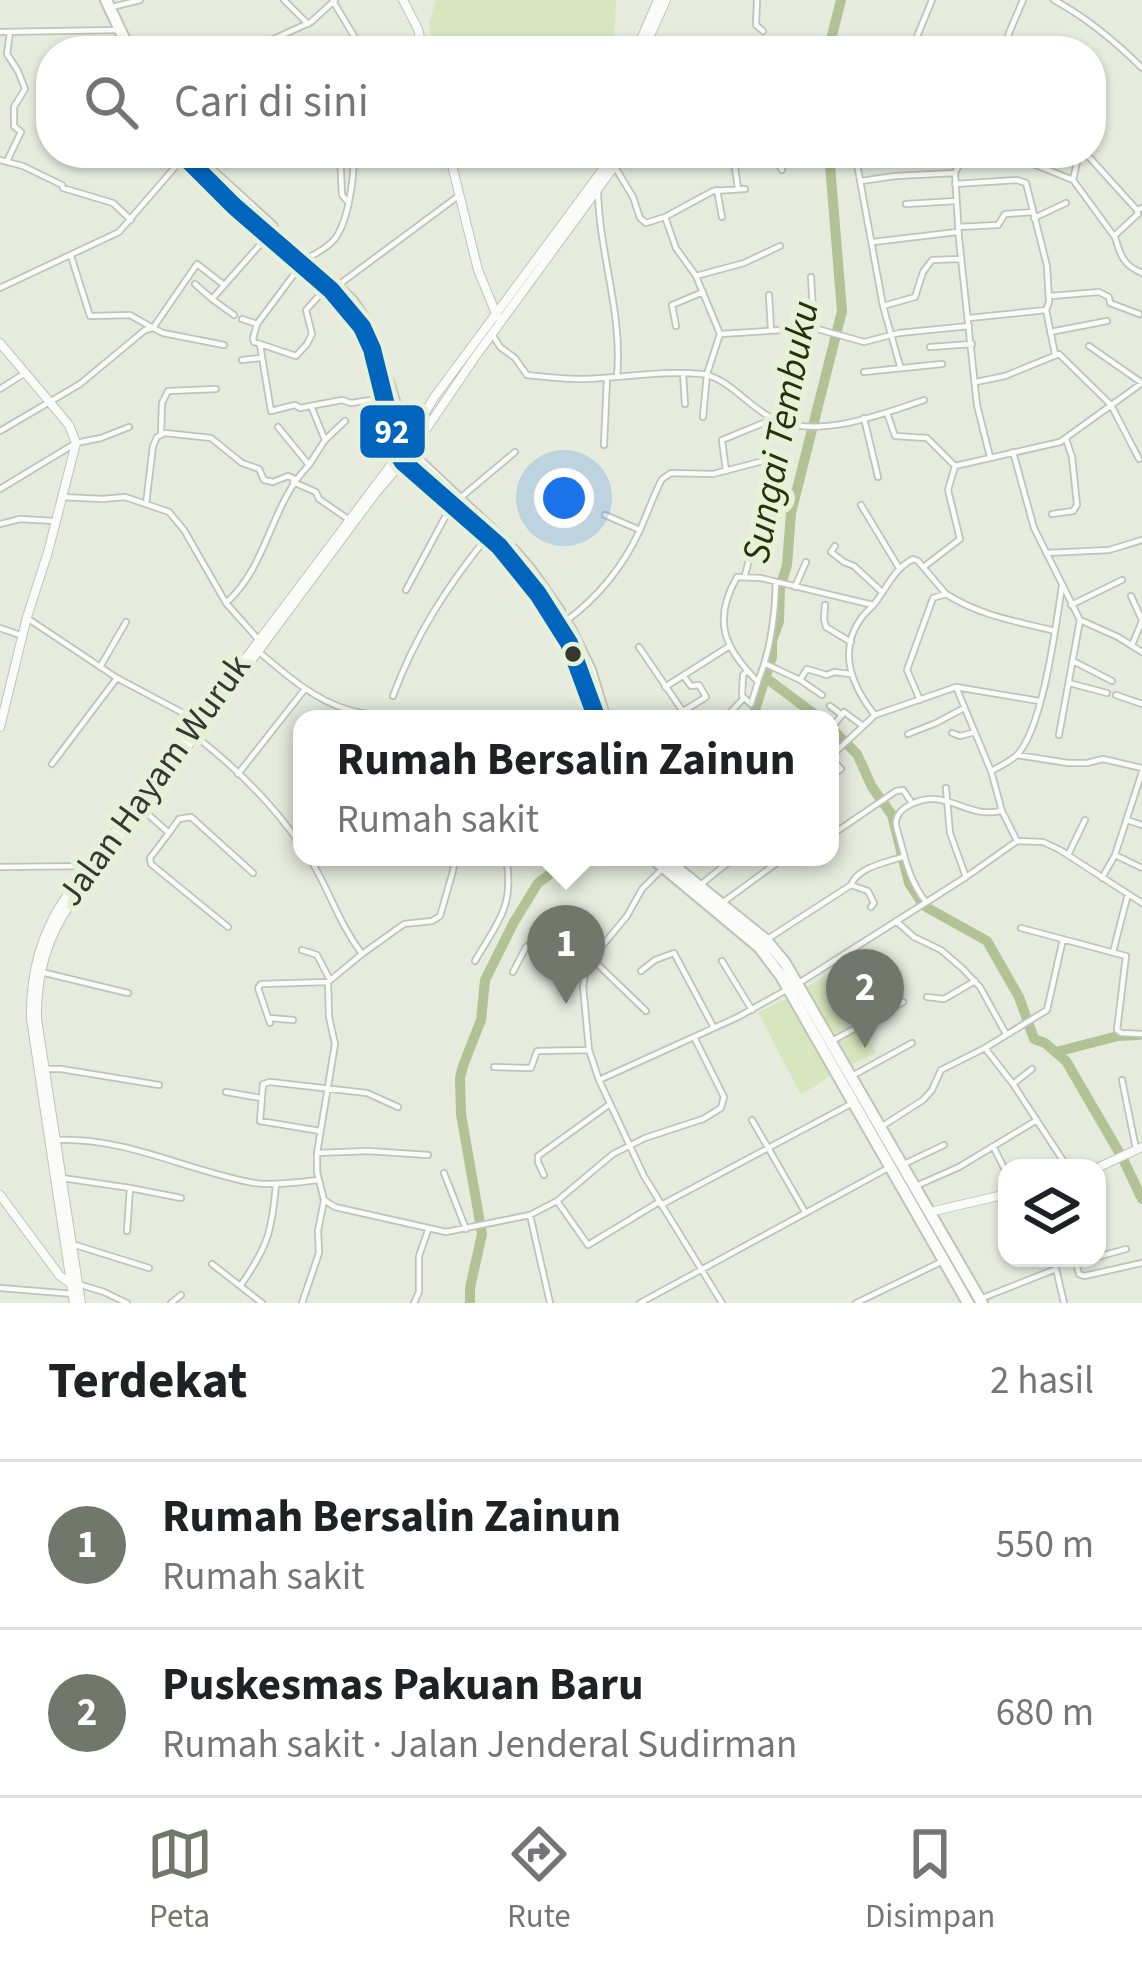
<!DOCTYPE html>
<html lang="id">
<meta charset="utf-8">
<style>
body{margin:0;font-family:"Source Sans 3",sans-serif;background:#f2f2f2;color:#202124}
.controls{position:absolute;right:36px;bottom:36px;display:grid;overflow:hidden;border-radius:24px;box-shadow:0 3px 9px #0004}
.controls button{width:108px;height:108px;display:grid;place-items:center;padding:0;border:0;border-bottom:3px solid #e0e0e0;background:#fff;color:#202124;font:60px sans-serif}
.you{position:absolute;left:564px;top:498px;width:42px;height:42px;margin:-30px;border:9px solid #fff;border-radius:50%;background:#1a73e8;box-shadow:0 0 0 18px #1a73e833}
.badge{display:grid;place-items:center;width:78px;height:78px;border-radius:50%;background:#72776c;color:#fff;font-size:39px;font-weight:700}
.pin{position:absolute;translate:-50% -99px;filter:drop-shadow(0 3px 6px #0008)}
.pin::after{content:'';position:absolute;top:63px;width:42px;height:36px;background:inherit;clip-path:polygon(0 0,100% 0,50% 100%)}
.popup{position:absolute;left:293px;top:710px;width:546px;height:156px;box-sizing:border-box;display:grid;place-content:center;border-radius:24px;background:#fff;filter:drop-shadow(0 3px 9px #0005);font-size:39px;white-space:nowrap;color:#757577}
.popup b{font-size:45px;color:#202124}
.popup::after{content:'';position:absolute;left:50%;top:100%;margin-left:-24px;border:24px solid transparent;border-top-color:#fff}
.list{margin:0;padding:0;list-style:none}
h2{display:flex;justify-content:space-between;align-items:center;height:156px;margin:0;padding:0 48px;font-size:51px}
h2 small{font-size:39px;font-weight:400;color:#757577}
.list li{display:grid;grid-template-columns:78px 1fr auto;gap:36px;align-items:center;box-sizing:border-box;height:168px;padding:0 48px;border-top:3px solid #e0e0e0}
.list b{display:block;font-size:45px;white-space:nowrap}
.list p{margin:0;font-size:39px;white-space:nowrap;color:#757577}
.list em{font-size:39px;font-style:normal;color:#757577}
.icon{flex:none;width:66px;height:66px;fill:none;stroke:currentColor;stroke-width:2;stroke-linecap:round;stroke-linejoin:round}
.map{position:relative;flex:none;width:1142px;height:1303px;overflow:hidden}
.search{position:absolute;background:#fff;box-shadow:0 3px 9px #0004;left:36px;right:36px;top:36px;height:132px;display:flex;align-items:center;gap:30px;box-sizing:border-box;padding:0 42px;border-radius:48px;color:#757577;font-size:45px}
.sheet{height:492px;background:#fff}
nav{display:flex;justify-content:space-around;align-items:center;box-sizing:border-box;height:168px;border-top:3px solid #e0e0e0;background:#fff;font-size:33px;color:#757577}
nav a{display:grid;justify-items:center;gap:6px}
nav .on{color:#72776c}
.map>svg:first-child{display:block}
.green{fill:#d8e6bf}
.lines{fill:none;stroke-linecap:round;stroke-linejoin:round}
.river{stroke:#b2c295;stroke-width:10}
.street-casing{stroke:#c0c3b9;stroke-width:8}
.secondary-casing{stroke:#c0c3b9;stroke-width:10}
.highway-casing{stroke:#c0c3b9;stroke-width:14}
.street{stroke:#fbfcfa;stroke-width:4.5}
.secondary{stroke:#fbfcfa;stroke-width:8}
.highway{stroke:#fbfcfa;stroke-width:10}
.bus-1-casing{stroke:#e7f0d9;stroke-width:27}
.bus-1{stroke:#0065bd;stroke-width:18}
.bus-dot{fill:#34382f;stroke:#e7f0d9;stroke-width:4.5}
.labels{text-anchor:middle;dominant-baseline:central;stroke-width:12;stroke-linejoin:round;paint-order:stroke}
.street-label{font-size:36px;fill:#34382f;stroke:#e7f0d9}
.water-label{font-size:39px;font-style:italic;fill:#253204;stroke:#e7f0d9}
.line-badge{stroke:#e7f0d9;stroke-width:4.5}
.badge-label{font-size:33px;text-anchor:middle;font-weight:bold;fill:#fff}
</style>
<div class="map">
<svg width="1142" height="1303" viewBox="0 0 1142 1303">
<rect width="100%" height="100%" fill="#e6ebde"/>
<path class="green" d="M 436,0 L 616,0 L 614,51 L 433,51 L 429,23 Z
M 834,970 L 876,1053 L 838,1071 L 801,1095 L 758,1012 L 792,996 Z"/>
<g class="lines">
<path class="river" d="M 828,51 L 841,0
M 766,678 L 821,719
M 752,719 L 772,657 L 772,641 L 779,621 L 780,588 L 787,565 L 791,513 L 842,311 L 829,153
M 830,727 L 857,754 L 872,787 L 892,815 L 909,883 L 920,900
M 926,907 L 987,941 L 1019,997 L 1034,1039 L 1045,1043 L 1066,1061 L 1123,1159 L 1142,1199
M 1056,1052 L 1118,1036 L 1139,1035
M 470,1303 L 470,1288 L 482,1234 L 461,1114 L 460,1078 L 463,1066 L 481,1020 L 485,980 L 514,922 L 538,883 L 573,857"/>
<defs>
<path id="street" d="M 284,0 L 308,24
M 757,0 L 756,25 L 763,31
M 1054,0 C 1087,18 1117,43 1142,68
M 333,1 L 363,51
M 116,6 L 140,0
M 0,32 L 120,30
M 269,51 L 267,42 L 311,22 L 335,0
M 893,51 L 903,43 L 916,39 L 932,0
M 1005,51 L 1009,33 L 1023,0
M 340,153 L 342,195 L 348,202
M 733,153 L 738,189
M 772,153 L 782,170
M 805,153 L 847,153
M 855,153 L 883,306 L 900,366
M 964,153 L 955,173 L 959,239 L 977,405 L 990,457
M 1082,153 L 1090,158 L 1137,210
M 0,160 L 23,166 L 62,185 L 63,188 L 113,203 L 131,220
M 7,161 L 21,132 L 14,126 L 14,107 L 25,89 L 18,71 L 7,54 L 10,32
M 86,161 L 96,153
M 1026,161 L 1073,180 L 1114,236 L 1138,214 L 1137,210 L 1142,208
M 615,167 L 633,197 L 640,218 L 646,223 L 665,217 L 713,191 L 745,189
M 208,168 L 234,153
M 1073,180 L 1079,153
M 861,181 L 895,176 L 955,173
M 955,184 L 1017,180 L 1026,183 L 1047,266 L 1049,302 L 1046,310 L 1055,354
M 717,190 L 722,217
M 598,191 C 599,253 623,314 617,376
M 906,204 L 956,201
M 665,217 L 676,248 L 696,276 L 720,334 L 707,374 L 703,417
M 1034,218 L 1066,203
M 958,227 L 998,225 L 1005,214 L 1033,212
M 1115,237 C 1120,255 1124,266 1142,273
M 873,242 L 957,232
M 71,256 L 90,316 L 130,315 L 153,328 L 197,264 L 224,285
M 306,259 C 315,254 325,249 332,242 C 349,225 354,176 354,153
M 696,276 L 744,263 L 780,246
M 811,277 L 814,328
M 195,284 L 212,299
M 337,286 L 457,197
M 0,288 L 119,232 L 182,159
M 769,295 L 771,329
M 1051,296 L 1099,292 L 1109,297 L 1110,303 L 1139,314
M 883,306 L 915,297 L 923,272 L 932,260 L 960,259
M 234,315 L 212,299 L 265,239
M 969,318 L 1046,310
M 242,319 L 257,324 L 301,265
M 257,324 L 253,338 L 254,342 L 296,356 L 307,344 L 312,334 L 306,310 L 327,287
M 676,326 L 672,305 L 703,292
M 1050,332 L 1107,321
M 492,334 L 500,347 L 515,358 L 527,375 C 545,377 564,379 583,379 C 623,378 662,370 702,374 C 727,377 749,407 772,418 C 815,440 881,415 924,400
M 720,334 L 814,328 L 864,342 L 899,333 L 969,326
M 260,345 L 271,411 L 295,405 L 300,408 L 342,400 L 351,403 L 384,398
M 930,347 L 972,344
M 242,360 L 260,358
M 864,372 L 942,364
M 683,374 L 685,404
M 976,382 L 1005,376 L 1059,354 L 1111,405 L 1139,459
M 0,389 L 25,373
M 887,413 L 895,436 L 927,438 L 955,466
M 864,418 L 878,477
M 0,431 L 80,384 L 145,330 L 153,328 L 163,333 L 224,345
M 161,434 L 162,403 L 168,391 L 216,389
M 325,440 L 345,421
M 604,445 L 607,378
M 1013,452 L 1034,528 L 1080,620 L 1118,637 L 1142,652
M 309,465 L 325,440 L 311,406
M 955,466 L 1060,442 L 1142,383 L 1089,346
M 726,471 L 722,440 L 773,419
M 293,482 L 316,492 L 319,499 L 348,519
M 0,489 L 76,443 L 101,438 L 129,427
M 61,497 L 103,499 L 125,497 L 169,512 L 184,530 L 226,603 L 258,639
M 459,499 L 515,452
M 146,504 L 153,446 L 157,437 L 165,433 L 211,438 L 242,463 L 259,469 L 264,480 L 273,482 L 288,476 L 295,479
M 861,505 L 899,568
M 1052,514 L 1073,511 L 1077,505 L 1072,457 L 1066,439
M 605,515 L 640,530
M 0,524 L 20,519 L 54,521
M 835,546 L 831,552 L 844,562 L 854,566 L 882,592
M 1046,553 L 1109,550 L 1142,540
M 925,566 L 960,539 L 948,490 L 955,466
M 795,587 L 806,562
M 406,590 L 451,506
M 1131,596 L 1142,620
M 227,602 C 268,565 271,503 309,465 L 278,427
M 825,605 L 824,619 L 826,627 L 851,642
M 1071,605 L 1122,580
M 30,620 L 117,678 L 200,722
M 566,621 C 597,598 622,568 639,532 C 647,515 653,496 662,479 L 671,473 L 713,474 L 763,461 L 770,463 L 774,491 L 768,519 L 754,541 L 745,575
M 0,628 L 23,636
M 1132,645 L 1142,621
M 639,647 L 688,719
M 258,651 C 285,674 314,700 349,710 C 367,716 388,716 407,719
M 1073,661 L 1112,681
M 766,664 L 800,680 L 822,695
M 100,667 L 126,622
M 747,671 L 743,675 L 742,696 L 751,704
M 800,680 L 807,669 L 827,675 L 834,672 L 850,674
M 758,681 C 771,650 775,617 776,582
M 1069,683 L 1107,693
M 665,687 L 728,647
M 956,687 L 1039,701
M 1116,695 L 1142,704
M 393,696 C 415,636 447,586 488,536
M 920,700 L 907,670 L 933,598 L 946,594 C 981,616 1015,621 1055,631
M 751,704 L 758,682 C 724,648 712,621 737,577 L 761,578 L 873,605
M 830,706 L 842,715
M 682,712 L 706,697 L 699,685 L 691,686 L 685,678
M 874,714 C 852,686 837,650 862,617 C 866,612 871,608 875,603 C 888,586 894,569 913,559 L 918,561 L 946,594
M 784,715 L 789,719
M 724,719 L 743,699
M 830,730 L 844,712 L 863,726
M 952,733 L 960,736 L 975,732
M 908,734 L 936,723 L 964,708
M 194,735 C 234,766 273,804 302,847
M 1059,735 L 1080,620
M 1017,755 L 1068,763 L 1087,763 L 1103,759 L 1142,768
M 830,757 L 875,715 L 956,687 L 991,771
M 830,757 L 841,769 L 830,777
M 52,764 L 117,678
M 238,774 L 305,689
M 946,788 L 950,833 L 966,877
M 142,809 L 169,833 L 179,819 L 191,817 L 253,873
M 1127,820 L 1142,825
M 169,833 L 150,858 L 151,864 L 228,927
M 830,836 L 896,791 L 903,790 L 912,803
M 1017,841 L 1002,811 L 991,771 C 999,767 1009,762 1016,756 C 1043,730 1056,624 1062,586
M 1068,855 L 1085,820
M 1115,855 L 1142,868
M 309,857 C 329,889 338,922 362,954 L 328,982 L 329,1017 L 335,1044 L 317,1153 L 317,1172 L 324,1200 L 335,1207 L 446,1232 L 530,1215 L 557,1201 L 613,1154 L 645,1138 L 703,1119 L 721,1108 L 724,1097 L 694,1037
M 0,867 L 89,866
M 663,868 L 642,889 L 627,916 L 587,964 L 583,986 L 589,1050 L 599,1080 L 644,1176 L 722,1303
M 1102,878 L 1115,855 L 1142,772
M 851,885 L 868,891 L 874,903 L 871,907
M 699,886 L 735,857
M 926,902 C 911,883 906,863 900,840 C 899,836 895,825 896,821 C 898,806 922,798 935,799 C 959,801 973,817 1001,811
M 722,903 L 785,857
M 896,921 L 914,937 L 941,950 L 962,968 L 980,987 L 1006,1034
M 1021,928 L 1126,956 L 1117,1030 L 1121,1033 L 1142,1034
M 766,940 L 851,885 C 858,867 885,863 902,857
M 302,950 L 317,955 L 329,978
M 1113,952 L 1128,894
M 362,954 L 404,924 L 432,921 L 440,916 L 453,871 L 455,857
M 591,958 L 646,1011
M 475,961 C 498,921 515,906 506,857
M 722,961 L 752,1010
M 641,971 L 655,960 L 674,953 L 714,1028
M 41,972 L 128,993
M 513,972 L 526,947 L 549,932 L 594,953
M 799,983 L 966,877 L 1017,841 L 1043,842 L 1060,850 L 1142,903
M 927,997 L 944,999 L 975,981
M 269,1018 L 293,1020
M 270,1023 L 258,988 L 261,984 L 328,982
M 832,1041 L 903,1002
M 985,1048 L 1013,1084 L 1068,1168
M 494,1067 L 531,1068 L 537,1051 L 589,1050
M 44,1069 L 61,1069 L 159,1085
M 852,1076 L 912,1043
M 599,1080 L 738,1017 L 788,989
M 1122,1080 L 1136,1149
M 1013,1084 L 1032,1069
M 226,1092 L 261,1098
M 752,1120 L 805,1212
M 884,1125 L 923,1100 L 932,1090 L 941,1070 L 985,1048 L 1047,1010 L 1063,939
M 320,1131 L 260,1121 L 263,1084 L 270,1082 L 367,1093 L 398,1107
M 54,1140 C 123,1136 188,1171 254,1183 C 275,1186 298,1182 319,1180
M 993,1146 L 1007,1174
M 317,1153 L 368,1151 L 428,1155
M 902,1165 L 944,1145
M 444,1173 L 466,1229
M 544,1175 L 538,1162 L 538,1156 L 610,1104
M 62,1178 L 130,1188 L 127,1231
M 916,1186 L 959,1167 L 1037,1120
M 130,1188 L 181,1198
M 557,1201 L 588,1245 L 659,1202
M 661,1205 L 849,1105
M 530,1215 L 550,1303
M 72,1244 L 149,1268
M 1097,1257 L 1126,1249
M 1092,1258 L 1076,1263 L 1079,1274 L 1084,1276 L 1142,1263
M 212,1264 L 262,1303
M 78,1284 L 104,1292 L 127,1303
M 241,1285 C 268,1246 272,1231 276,1184
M 0,1288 L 74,1294
M 980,1299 L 1056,1269 L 1064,1303
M 171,1303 L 181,1295
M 302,1303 L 319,1253 L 318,1231 L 324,1200
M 414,1303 L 419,1292 L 419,1256 L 428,1230
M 640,1303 L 890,1167
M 856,1303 L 943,1261"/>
<path id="secondary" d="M 403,0 L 418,29 L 423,51
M 636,51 L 658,0
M 643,51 L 666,0
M 449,153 L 478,270 L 497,316
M 0,343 L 69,425 L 76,443 L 48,552 L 27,617 L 0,727
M 1097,1168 L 1142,1147
M 0,1195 L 60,1276 L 70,1283
M 930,1212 L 1007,1194
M 74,1303 L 31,1019 C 30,975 40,936 64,900 L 406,445 L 433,399 L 615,153
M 81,1303 L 37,1019 C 36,977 47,937 71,903 L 375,494 L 410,453 L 473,360 L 624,153"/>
<path id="highway" d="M 106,0 L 130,51
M 181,153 L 234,206 L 331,290 L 362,327 L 372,349 L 398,454 L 403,462 L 499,546 L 538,594 L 569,643 L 597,719
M 191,153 L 272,227
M 334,284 L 352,301 L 368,325
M 388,382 L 410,453 L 499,537
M 397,415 L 410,416 L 424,412
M 513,550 L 531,571 L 559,611
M 569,627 L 590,670 L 605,719
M 651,857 L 759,947 L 781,976 L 968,1303
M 663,857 L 766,940 L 785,963 L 982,1303"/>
</defs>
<use href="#street" class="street-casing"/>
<use href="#secondary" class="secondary-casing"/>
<use href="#highway" class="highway-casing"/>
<use href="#street" class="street"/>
<use href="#secondary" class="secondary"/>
<use href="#highway" class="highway"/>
<defs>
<path id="bus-1" d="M 181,153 L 234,206 L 331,290 L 362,327 L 372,349 L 398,454 L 403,462 L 499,546 L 538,594 L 569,643 L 597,719"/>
</defs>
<use href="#bus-1" class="bus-1-casing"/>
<use href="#bus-1" class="bus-1"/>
</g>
<circle class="bus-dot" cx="573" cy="654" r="10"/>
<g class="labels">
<g class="street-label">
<text transform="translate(154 780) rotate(-54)">Jalan Hayam Wuruk</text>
</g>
<g class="water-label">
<text transform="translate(781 432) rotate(-79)">Sungai Tembuku</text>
</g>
</g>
<rect class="line-badge" x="358" y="403" width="69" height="57" rx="12" fill="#0065bd"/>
<g class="badge-label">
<text x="392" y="443">92</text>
</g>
</svg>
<div class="controls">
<button><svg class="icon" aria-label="layers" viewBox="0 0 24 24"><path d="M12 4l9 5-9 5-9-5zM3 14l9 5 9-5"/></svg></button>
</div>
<div class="you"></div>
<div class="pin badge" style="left:566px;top:1004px">1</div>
<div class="popup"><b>Rumah Bersalin Zainun</b>Rumah sakit</div>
<div class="pin badge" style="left:865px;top:1048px">2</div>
<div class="search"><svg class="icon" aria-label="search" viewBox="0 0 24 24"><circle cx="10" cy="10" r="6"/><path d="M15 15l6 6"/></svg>Cari di sini</div>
</div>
<section class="sheet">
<h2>Terdekat<small>2 hasil</small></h2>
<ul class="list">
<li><span class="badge">1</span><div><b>Rumah Bersalin Zainun</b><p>Rumah sakit</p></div><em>550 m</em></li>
<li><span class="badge">2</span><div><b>Puskesmas Pakuan Baru</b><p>Rumah sakit · Jalan Jenderal Sudirman</p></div><em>680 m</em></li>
</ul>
</section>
<nav>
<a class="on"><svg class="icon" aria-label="map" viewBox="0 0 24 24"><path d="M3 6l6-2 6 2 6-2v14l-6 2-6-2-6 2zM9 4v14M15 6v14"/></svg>Peta</a>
<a><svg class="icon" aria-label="directions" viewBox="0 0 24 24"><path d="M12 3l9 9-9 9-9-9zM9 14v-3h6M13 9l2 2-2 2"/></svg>Rute</a>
<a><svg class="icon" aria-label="saved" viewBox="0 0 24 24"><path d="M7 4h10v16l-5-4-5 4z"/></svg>Disimpan</a>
</nav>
